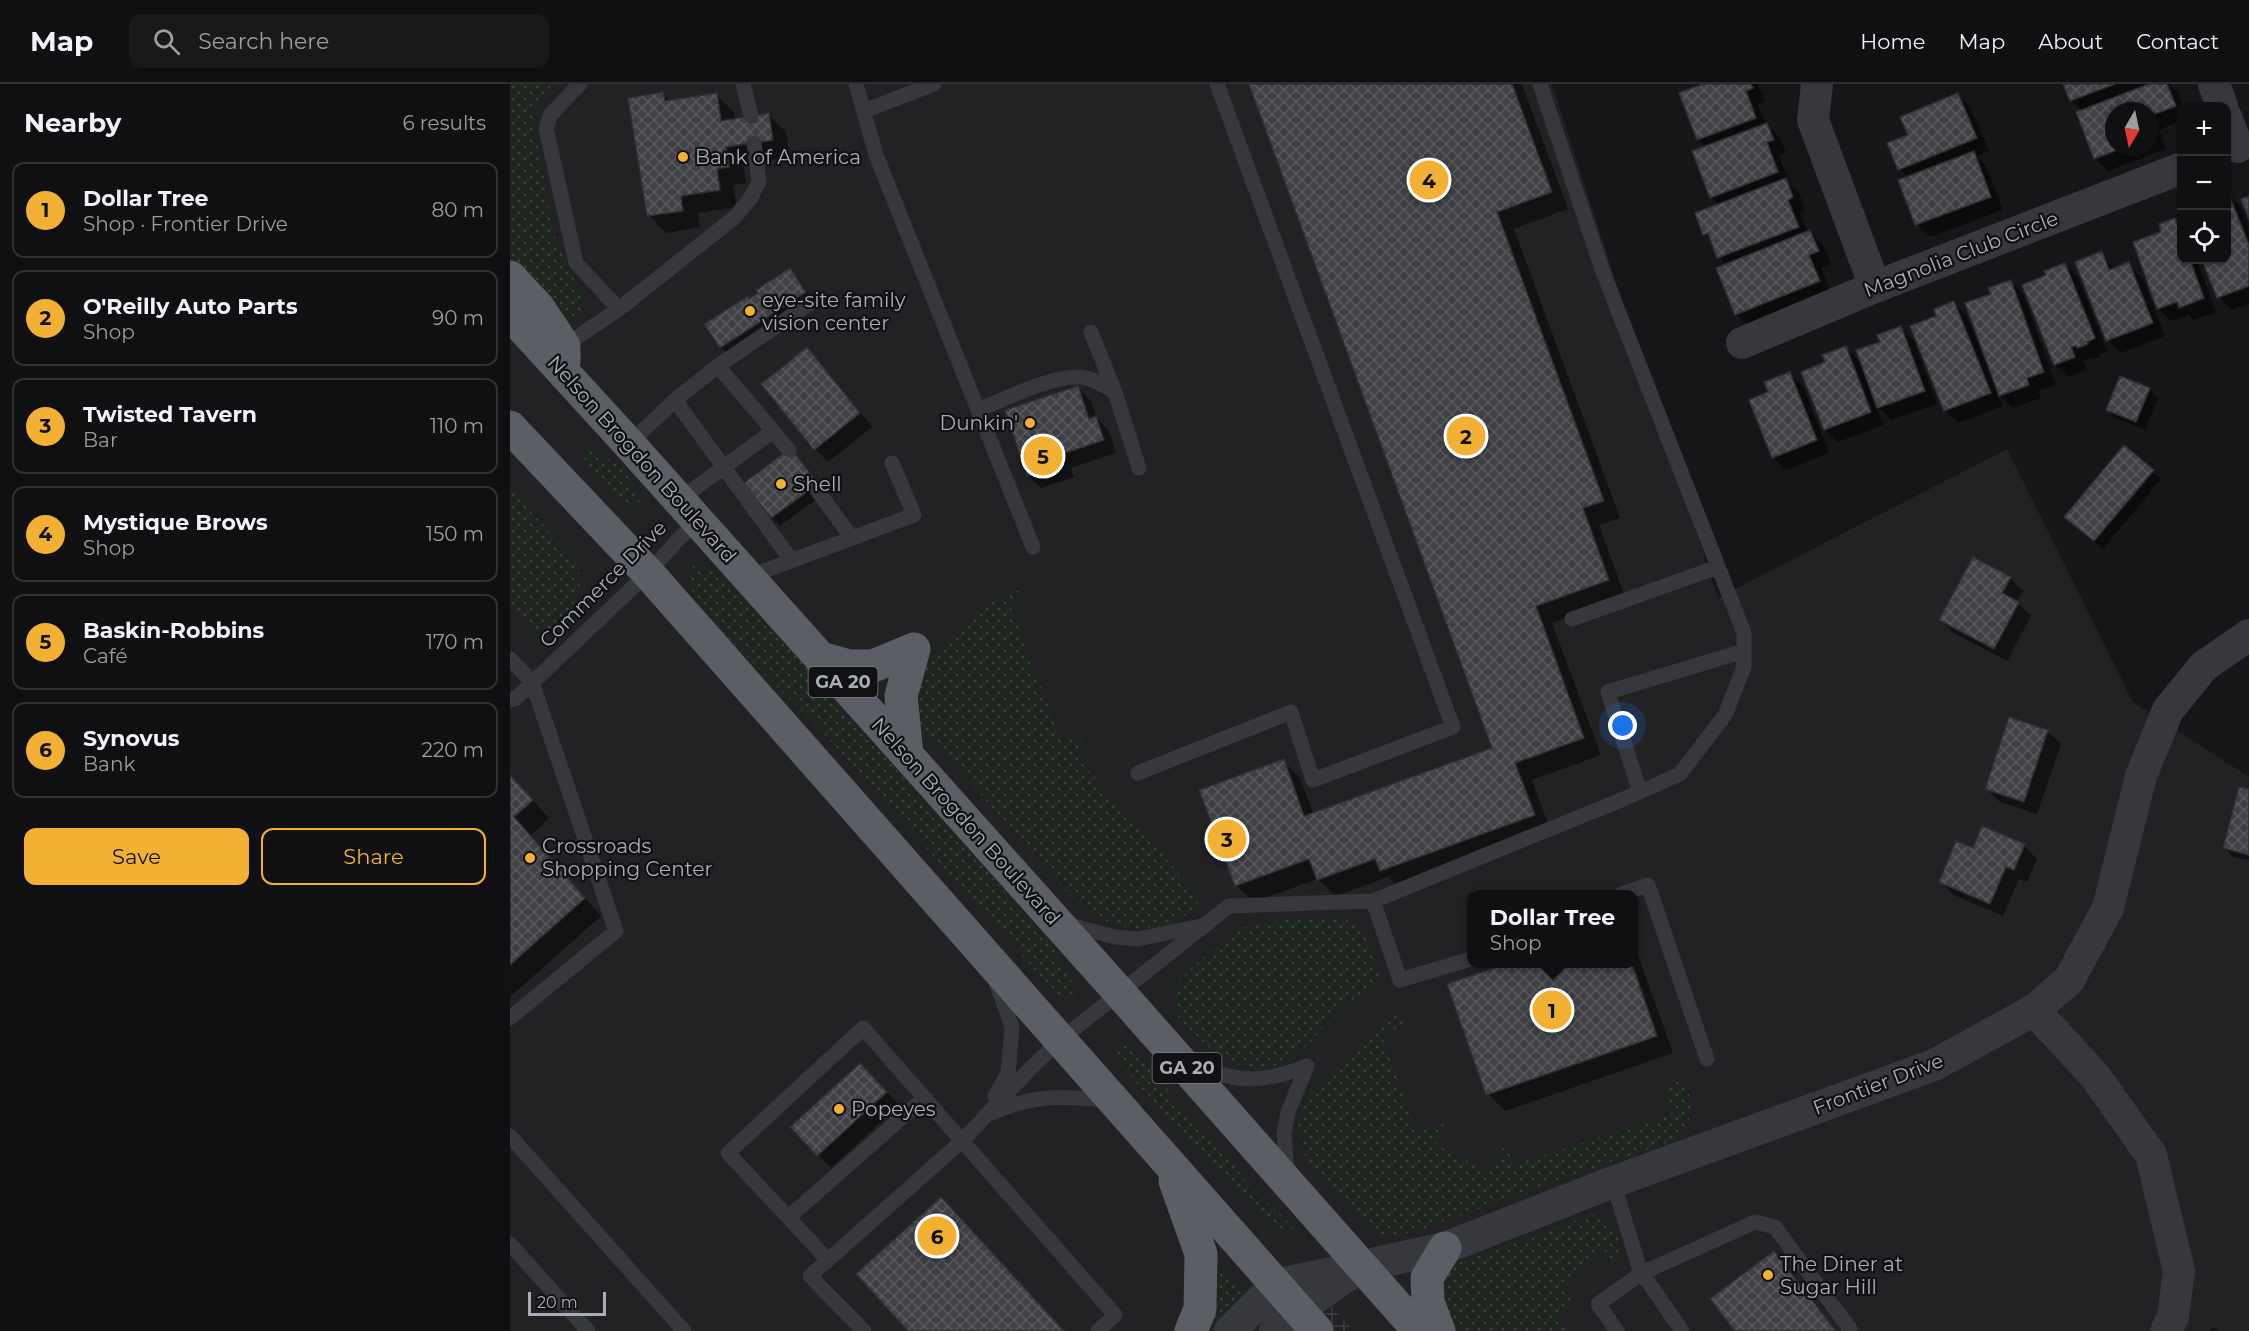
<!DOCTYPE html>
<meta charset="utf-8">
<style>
body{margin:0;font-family:Montserrat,sans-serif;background:#19191b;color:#f1f3f6}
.controls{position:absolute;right:18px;top:18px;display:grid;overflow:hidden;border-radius:12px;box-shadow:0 2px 4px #0004}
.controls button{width:54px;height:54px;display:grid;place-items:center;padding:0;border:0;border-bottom:2px solid #303032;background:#101012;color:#f1f3f6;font:30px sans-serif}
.compass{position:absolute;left:1595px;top:18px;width:54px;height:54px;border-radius:50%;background:#101012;box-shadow:0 2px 4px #0004;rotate:189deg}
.scale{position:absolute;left:18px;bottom:15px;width:78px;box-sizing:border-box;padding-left:6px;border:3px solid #a8adb8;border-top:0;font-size:16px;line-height:21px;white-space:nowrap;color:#a8adb8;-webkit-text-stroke:4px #111113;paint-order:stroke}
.you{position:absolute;left:1113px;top:642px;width:21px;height:21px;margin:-15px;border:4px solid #fff;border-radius:50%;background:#1a73e8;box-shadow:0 0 0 9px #1a73e833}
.badge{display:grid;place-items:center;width:39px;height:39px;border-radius:50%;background:#f2b134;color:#111;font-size:20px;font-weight:700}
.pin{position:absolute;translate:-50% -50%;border:3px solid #fff;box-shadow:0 2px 6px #0006}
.popup{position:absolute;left:957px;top:806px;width:171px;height:78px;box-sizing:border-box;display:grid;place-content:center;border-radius:12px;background:#101012;filter:drop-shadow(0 2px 4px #0005);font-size:20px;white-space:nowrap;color:#9c9d9f}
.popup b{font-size:22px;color:#f1f3f6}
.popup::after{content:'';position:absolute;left:50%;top:100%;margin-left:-12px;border:12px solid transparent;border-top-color:#101012}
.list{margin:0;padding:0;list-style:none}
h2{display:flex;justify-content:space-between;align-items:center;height:78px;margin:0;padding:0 24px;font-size:26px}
h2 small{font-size:20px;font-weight:400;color:#9c9d9f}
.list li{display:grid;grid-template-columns:39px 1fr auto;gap:18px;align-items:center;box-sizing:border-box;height:96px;margin:0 12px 12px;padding:0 12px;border:2px solid #303032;border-radius:12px}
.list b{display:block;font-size:22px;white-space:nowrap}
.list p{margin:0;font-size:20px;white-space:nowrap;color:#9c9d9f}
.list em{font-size:20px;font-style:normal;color:#9c9d9f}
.actions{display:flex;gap:12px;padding:18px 24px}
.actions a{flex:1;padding:14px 0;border:2px solid #f2b134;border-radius:12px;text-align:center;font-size:21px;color:#f2b134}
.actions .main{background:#f2b134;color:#111}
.icon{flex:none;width:33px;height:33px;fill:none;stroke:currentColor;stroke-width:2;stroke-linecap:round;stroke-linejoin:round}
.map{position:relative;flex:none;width:1739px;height:1247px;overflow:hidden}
header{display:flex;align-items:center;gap:36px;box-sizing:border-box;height:84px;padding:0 30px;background:#101012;border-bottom:2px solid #303032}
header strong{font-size:28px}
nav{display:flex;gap:33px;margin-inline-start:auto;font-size:21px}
.search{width:420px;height:54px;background:#19191b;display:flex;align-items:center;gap:15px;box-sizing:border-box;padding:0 21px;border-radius:12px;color:#9c9d9f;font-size:22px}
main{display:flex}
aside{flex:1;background:#101012}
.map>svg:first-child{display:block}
.built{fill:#222225;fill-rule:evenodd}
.industrial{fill:url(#industrial-grid)}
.grass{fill:url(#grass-dots)}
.shadow{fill:#0007;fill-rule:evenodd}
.building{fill:url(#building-cross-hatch);stroke:#303034;stroke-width:1.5}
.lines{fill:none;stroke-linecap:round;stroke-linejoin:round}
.service{stroke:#37383d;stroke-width:15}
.minor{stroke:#37383d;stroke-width:32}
.trunk{stroke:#5b5e65;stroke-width:33}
.poi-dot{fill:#f2b134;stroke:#111113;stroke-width:2}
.labels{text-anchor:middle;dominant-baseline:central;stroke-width:4.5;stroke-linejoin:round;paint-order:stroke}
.shield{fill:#111113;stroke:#7b7e86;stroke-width:1.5}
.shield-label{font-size:18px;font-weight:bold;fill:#a8adb8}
.poi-label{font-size:20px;fill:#a8adb8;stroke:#111113;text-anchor:start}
.street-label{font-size:20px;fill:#a8adb8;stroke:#111113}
</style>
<header>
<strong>Map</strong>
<div class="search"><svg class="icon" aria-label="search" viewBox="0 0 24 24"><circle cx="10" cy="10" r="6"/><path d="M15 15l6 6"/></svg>Search here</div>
<nav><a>Home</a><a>Map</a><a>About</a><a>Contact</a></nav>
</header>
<main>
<aside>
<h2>Nearby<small>6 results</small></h2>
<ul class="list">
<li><span class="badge">1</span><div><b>Dollar Tree</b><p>Shop · Frontier Drive</p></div><em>80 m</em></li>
<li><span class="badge">2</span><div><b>O'Reilly Auto Parts</b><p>Shop</p></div><em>90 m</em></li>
<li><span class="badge">3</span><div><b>Twisted Tavern</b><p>Bar</p></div><em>110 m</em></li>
<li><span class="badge">4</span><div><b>Mystique Brows</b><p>Shop</p></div><em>150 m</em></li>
<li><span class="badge">5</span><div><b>Baskin-Robbins</b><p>Café</p></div><em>170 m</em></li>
<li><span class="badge">6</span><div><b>Synovus</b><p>Bank</p></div><em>220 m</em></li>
</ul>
<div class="actions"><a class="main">Save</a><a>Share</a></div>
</aside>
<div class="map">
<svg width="1739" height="1247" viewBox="0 0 1739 1247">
<defs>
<pattern id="industrial-grid" width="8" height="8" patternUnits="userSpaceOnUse" patternTransform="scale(1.5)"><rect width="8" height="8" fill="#222225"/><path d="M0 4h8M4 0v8" fill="none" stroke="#3f3f43"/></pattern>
<pattern id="grass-dots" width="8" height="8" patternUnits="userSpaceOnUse" patternTransform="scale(1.5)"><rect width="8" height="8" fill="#1e261f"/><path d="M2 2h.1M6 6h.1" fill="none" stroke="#3c433d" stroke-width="1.8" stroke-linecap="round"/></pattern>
<pattern id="building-cross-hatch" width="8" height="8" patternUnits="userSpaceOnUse" patternTransform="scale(1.5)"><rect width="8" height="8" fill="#404145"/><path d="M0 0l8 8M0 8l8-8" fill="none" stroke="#595a5e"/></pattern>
</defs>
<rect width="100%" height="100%" fill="#161618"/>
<path class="built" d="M 0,0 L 1042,0 L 1208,514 L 1497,365 L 1623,618 L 1739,693 L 1739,1247 L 844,1247 L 810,1209 L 766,1247 L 0,1247 ZM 961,810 L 1123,810 L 1123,880 L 961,880 Z"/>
<path class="industrial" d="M 810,1209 L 844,1247 L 766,1247 Z"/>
<path class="grass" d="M 0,0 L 43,0 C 30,12 24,22 24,41 L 44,151 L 65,198 L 74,212 L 74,221 L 70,229 L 65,234 L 58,236 L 49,234 L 0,186 Z
M 78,361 L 114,385 L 130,418 L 128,423 L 113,419 L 71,371 Z
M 0,405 L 68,479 L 70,506 L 59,530 L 30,554 L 23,549 L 26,546 L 0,519 Z
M 190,481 L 217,495 L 540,858 L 567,908 L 566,915 C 556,917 551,913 543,906 L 311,646 L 196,532 L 181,504 L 180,492 L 183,482 Z
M 507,507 L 514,507 L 517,510 L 499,519 L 551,657 L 572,653 L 573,661 L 564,670 L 688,811 L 687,823 C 662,843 632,850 601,839 C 562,824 535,782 508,752 C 475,716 443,679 410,643 L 402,623 L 412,580 L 483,517 Z
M 832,833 C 859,847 862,865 869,893 C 863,902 853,907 845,914 C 837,919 831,926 824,933 C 811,946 797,964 781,974 C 734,1004 693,960 664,928 L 664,904 C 676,889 713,852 730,845 C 753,836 806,834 832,833 Z
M 886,931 L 894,935 L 894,941 L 871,951 L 907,1048 L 932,1039 L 934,1042 L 926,1061 L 979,1088 L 993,1064 L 998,1066 L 1003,1081 L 1162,1030 L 1155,1006 C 1160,999 1164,998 1172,997 C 1177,1001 1177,1004 1179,1010 C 1184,1027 1179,1038 1171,1053 L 1167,1055 L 909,1146 L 891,1151 L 880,1151 L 868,1149 L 857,1143 L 799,1078 L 794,1069 L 788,1047 L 789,1033 L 800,1007 Z
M 611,960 L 619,964 L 636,981 L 740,1101 L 788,1148 L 789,1156 L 747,1128 L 707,1087 L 603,973 L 606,962 Z
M 1082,1131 C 1103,1138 1113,1153 1109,1175 L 1104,1178 L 1094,1166 L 1053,1198 L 1066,1218 L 1047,1233 L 1057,1247 L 948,1247 L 934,1231 L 932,1196 L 944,1180 Z
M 705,1178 L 738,1215 L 710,1247 L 693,1247 Z"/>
<path class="shadow" d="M 740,0 L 1012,0 L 1058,125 L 1004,145 L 1110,434 L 1089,441 L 1115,513 L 1042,539 L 1091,671 L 1022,696 L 1041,748 L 888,803 L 878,793 L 825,812 L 808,795 L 743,818 L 726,801 L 773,677 L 790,694 L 804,731 L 984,665 Z
M 1197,0 L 1248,0 L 1255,18 L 1248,20 L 1256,41 L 1270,54 L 1276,69 L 1269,71 L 1280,101 L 1289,109 L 1295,126 L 1290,129 L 1298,149 L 1300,148 L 1313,161 L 1321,180 L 1311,184 L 1322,210 L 1239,243 L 1226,230 L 1217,181 L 1209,173 L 1204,159 L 1195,150 L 1187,130 L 1209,121 L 1201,113 L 1197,63 L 1188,55 Z
M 1555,0 L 1659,0 L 1668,8 L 1673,22 L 1672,37 L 1649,46 L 1656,65 L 1598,87 L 1585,74 L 1572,27 L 1562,17 ZM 1604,27 L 1640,27 L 1640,63 L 1604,63 Z
M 153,10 L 161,18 L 206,11 L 224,28 L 225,36 L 258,30 L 276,48 L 280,73 L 233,80 L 236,99 L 223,101 L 227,123 L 188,129 L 190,143 L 156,149 L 139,131 Z
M 1448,11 L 1461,24 L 1479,67 L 1467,72 L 1476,82 L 1493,126 L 1420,153 L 1407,140 L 1398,94 L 1390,85 L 1400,52 Z
M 1718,110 L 1731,123 L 1739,144 L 1739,220 L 1722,226 L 1709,213 L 1694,176 L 1716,176 Z
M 1665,136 L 1672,143 L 1672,176 L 1687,176 L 1706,228 L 1683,236 L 1679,231 L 1661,237 L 1648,224 L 1653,149 Z
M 1591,169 L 1605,185 L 1618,180 L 1632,193 L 1655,252 L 1611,269 L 1598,256 Z
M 1555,180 L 1568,193 L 1597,267 L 1588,271 L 1590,273 L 1573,276 L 1577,286 L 1558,293 L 1545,280 L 1538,192 Z
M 280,186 L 289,195 L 303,217 L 219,271 L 211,263 L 240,216 Z
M 1500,197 L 1513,210 L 1546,301 L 1529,307 L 1531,314 L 1503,324 L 1487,309 L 1493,322 L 1448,339 L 1435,326 L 1428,233 L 1444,219 L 1457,232 L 1475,277 L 1477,276 Z
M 1391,244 L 1404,257 L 1427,320 L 1381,336 L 1365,320 L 1373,341 L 1328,358 L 1315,345 L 1317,279 L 1336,264 L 1353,281 L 1372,259 Z
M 297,266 L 310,278 L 362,343 L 318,378 L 305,365 Z
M 1280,290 L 1293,303 L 1319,369 L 1276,386 L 1263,373 L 1260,309 Z
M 568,304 L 581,317 L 587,334 L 599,347 L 606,369 L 561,384 L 564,393 L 531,404 L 518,391 Z
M 1639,305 L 1648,314 L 1635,346 L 1606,334 L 1597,326 Z
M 281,366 L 315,409 L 270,442 L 262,433 Z
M 1643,387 L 1651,395 L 1593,465 L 1564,441 Z
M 1500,494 L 1513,507 L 1507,518 L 1521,532 L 1497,577 L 1444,549 L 1431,536 Z
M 1537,647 L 1551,660 L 1527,730 L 1490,718 L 1477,705 Z
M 0,691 L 39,734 L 20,752 L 91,832 L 0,913 Z
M 1739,707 L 1739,776 L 1723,773 L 1715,764 Z
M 1514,762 L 1527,775 L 1517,798 L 1509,795 L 1493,832 L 1444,811 L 1431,798 L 1464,766 Z
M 1123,857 L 1163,969 L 995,1027 L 978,1010 L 939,901 L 1001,880 L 1123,880 Z
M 363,994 L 389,1021 L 321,1084 L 282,1043 Z
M 1264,1169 L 1277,1182 L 1327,1247 L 1227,1247 Z
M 1702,1243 L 1709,1247 L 1700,1247 Z"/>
<path class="building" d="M 739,0 L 1002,0 L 1042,108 L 987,128 L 1094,417 L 1073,424 L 1099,496 L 1026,522 L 1074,654 L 1005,679 L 1025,731 L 870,787 L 865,775 L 807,796 L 799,775 L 725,802 L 689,706 L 774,675 L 794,732 L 982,664 Z
M 1193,0 L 1241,0 L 1243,4 L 1236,7 L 1246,34 L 1187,56 L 1169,9 Z
M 1553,0 L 1605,0 L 1560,17 Z
M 1639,0 L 1657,0 L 1666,22 L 1640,32 L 1640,27 L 1604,27 L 1604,63 L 1615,63 L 1584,75 L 1566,28 Z
M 153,8 L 155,17 L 207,9 L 211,37 L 259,29 L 263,56 L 216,63 L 219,83 L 207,85 L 210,106 L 171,112 L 173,127 L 137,132 L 118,14 Z
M 1448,9 L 1467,54 L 1388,86 L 1377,59 L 1398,51 L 1390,33 Z
M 1257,39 L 1264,56 L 1257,58 L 1268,88 L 1200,114 L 1182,67 Z
M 1464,67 L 1481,113 L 1405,141 L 1388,96 Z
M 1276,94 L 1283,113 L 1278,116 L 1289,143 L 1207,174 L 1198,149 L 1193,151 L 1185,129 Z
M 1718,108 L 1739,161 L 1739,202 L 1707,214 L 1692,176 L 1716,176 Z
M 1739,112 L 1739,135 L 1731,115 Z
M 1665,134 L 1672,151 L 1672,176 L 1680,176 L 1694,214 L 1669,224 L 1667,218 L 1647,225 L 1623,158 L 1651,148 L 1649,140 Z
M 1300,146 L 1309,167 L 1299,171 L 1310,197 L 1225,231 L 1206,184 Z
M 1592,167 L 1599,186 L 1619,178 L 1643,239 L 1596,257 L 1565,178 Z
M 1555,179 L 1585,254 L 1577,258 L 1578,260 L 1567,264 L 1566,262 L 1561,263 L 1565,273 L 1544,281 L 1512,201 L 1536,191 L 1534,187 Z
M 280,184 L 296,208 L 210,264 L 194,240 L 238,212 L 239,215 L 248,209 L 246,206 Z
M 1501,196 L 1534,288 L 1517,294 L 1519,301 L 1489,312 L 1455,219 L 1481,210 L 1478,204 Z
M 1444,217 L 1481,309 L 1434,327 L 1400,242 L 1426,232 L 1424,225 Z
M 1391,242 L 1415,307 L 1367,324 L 1346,266 L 1370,258 L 1367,251 Z
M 1336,262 L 1361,328 L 1314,346 L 1291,288 L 1315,278 L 1312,271 Z
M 297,263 L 350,329 L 304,366 L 251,300 Z
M 1280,288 L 1307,356 L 1262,374 L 1239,316 L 1258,308 L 1254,298 Z
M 1610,292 L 1640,304 L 1626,338 L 1596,326 Z
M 568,302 L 579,335 L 586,332 L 594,356 L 549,371 L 552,380 L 517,392 L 495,326 Z
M 1614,361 L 1644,386 L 1584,457 L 1554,433 Z
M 281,364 L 308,400 L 261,434 L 234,399 Z
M 1463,473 L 1501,493 L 1492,509 L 1509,518 L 1484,565 L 1429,536 Z
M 1499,633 L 1538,646 L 1514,718 L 1475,705 Z
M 0,691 L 23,716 L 4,733 L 75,814 L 0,881 Z
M 1729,703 L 1739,705 L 1739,771 L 1713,764 Z
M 1472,742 L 1515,760 L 1504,786 L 1496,783 L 1480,820 L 1429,798 L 1446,757 L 1463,764 Z
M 996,880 L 1122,880 L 1147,952 L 976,1011 L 937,900 Z
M 350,979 L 377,1008 L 307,1072 L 280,1043 Z
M 431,1113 L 554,1247 L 398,1247 L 346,1190 Z
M 1264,1167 L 1326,1247 L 1225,1247 L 1200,1215 Z"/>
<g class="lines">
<path class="service" d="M 233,0 L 241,32
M 346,0 L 366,71 L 523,463
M 354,27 L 424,0
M 109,225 L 225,133 L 240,115 L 249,98 L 244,59
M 581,248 L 605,308 L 629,384
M 54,262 L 109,225 L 66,179 L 36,44 L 41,30 L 70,0
M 165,316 L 208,282
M 468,326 C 498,314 533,295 566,293 C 580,292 593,301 605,308
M 119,360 L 165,316 L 281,476
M 279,366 L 208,282 L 300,219
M 304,402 L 342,454
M 169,416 L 263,347
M 238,493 L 404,431 L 382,379
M 1062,535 L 1208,483
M 0,575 L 22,598 L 106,847 L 0,934
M 0,616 L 5,615 L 138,489 L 187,435
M 628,689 L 781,628 L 803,696 L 943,643 L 707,0
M 1130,708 L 1098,608 L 1234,567
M 1111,810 L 1138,801 L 1197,975
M 863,817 L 1116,714 L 1170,690 L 1215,631 L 1234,583 L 1234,549 L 1093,188 L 1030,0
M 556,840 L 605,853 L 628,855 L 691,842
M 485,895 L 502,943 L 498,989 L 485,1012
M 684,983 C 731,998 751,1000 797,982
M 482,1029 C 525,1010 553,1012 599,1016
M 0,1052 L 174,1247
M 777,1091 L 774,1050 L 778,1028 L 797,982
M 1103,1098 L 1130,1186 L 1172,1247
M 279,1133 L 414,1014
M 0,1160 L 78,1247
M 318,1176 L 218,1069 L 353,944 L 605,1231 L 588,1247
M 354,1247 L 300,1192 L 452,1057 L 521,984 L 550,956 L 719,822 L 863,817 L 890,896 L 961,875
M 1107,1247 L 1088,1220 L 1132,1189 L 1245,1138 L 1265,1143 L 1340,1245 L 1338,1247"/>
<path class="minor" d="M 1307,0 L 1303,36 L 1365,203
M 1704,0 L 1712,22
M 1716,33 L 1728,63
M 1232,259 L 1365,203 L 1672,84
M 1524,926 L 1585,992 L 1641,1071 L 1669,1187 L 1663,1233 L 1656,1247
M 720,1247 L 766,1201 L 935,1164 L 1103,1098 L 1424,981 L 1524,926 L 1559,896 L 1598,824 L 1631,692 L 1658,626 L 1694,582 L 1739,551
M 765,1247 L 788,1226 L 838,1191"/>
<path class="trunk" d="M 0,193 L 28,223 L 54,262 L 54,277
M 0,230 L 119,360 L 609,908 L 909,1247
M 0,343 L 138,489 L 807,1247
M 310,574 L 339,582 L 363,582 L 404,565
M 397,670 L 391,612 L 404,565
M 665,1097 L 691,1170 L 690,1225 L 681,1247
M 929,1247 L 918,1218 L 917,1194 L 935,1164"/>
</g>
<g class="poi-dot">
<circle cx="173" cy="73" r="6"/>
<circle cx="240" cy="227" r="6"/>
<circle cx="520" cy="339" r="6"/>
<circle cx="271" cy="400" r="6"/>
<circle cx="20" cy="774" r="6"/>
<circle cx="329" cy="1025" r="6"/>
<circle cx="1258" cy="1191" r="6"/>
</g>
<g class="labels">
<g class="shield">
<rect x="298.5" y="583" width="69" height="30" rx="4.5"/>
<rect x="642.5" y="969" width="69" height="30" rx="4.5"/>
</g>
<g class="shield-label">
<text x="333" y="598">GA 20</text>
<text x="677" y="984">GA 20</text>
</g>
<g class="poi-label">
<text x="185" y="73">Bank of America</text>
<text x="252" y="216">eye-site family<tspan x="252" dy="23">vision center</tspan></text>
<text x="508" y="339" text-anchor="end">Dunkin'</text>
<text x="283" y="400">Shell</text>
<text x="32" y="762">Crossroads<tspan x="32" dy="23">Shopping Center</tspan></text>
<text x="341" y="1025">Popeyes</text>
<text x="1270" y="1180">The Diner at<tspan x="1270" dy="23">Sugar Hill</tspan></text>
</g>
<g class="street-label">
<text transform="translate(1451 170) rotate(-21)">Magnolia Club Circle</text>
<text transform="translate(132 375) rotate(48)">Nelson Brogdon Boulevard</text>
<text transform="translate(93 500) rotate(-45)">Commerce Drive</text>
<text transform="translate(456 737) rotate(48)">Nelson Brogdon Boulevard</text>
<text transform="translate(1368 1000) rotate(-21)">Frontier Drive</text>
</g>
</g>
</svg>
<div class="controls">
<button>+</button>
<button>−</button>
<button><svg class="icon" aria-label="locate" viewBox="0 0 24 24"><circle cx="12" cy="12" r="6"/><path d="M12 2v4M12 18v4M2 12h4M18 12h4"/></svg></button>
</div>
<svg class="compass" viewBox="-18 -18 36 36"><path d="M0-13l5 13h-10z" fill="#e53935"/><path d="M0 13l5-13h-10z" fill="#9c9d9f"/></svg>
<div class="scale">20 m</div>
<div class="you"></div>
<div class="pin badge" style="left:1042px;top:926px">1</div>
<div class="popup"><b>Dollar Tree</b>Shop</div>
<div class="pin badge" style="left:956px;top:352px">2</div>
<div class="pin badge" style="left:717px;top:755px">3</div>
<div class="pin badge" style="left:919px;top:96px">4</div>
<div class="pin badge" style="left:533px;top:372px">5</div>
<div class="pin badge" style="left:427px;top:1152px">6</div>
</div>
</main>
